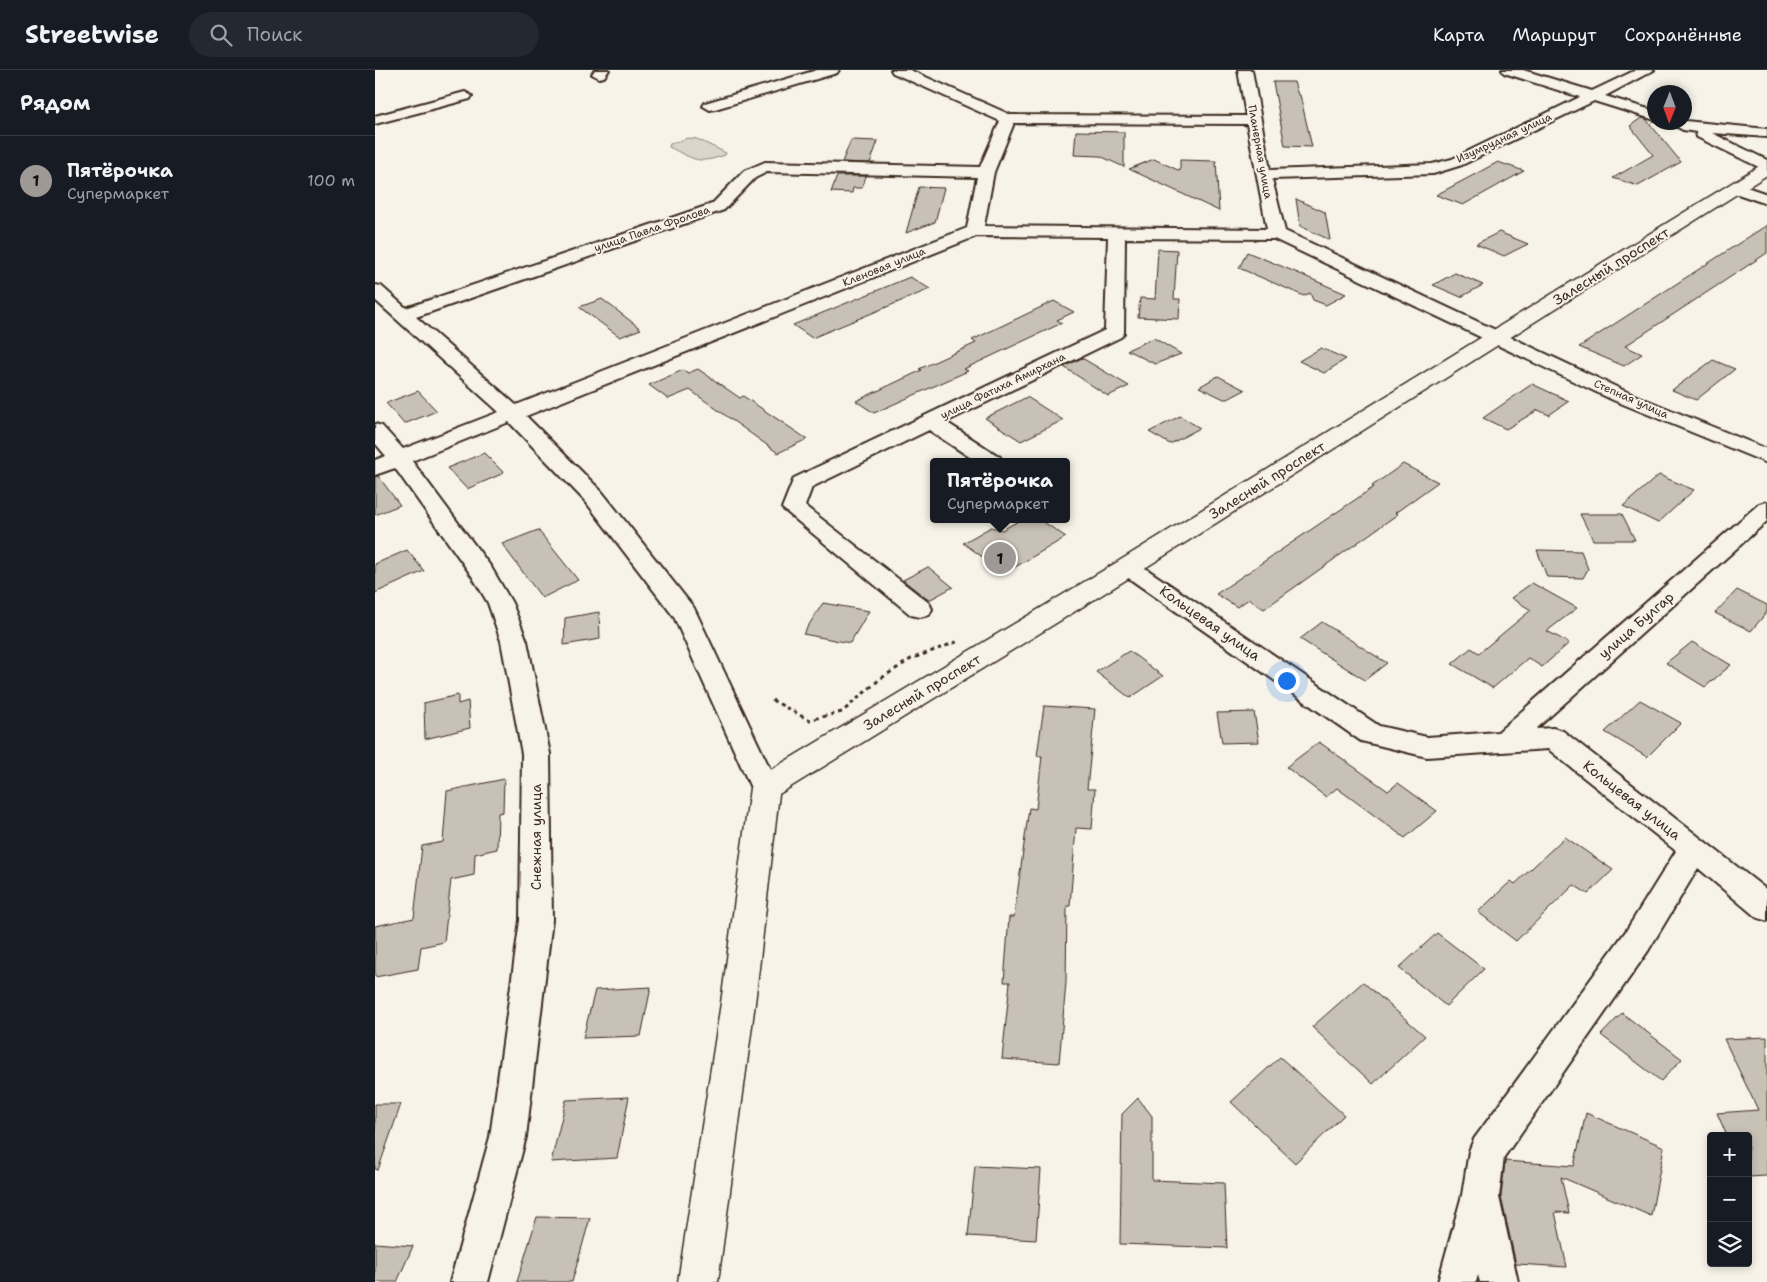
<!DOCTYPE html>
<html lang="ru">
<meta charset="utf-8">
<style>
body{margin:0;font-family:"Shantell Sans",sans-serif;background:#242831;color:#f1f3f6}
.controls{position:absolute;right:15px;bottom:15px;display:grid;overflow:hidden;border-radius:5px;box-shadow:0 2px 8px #0003}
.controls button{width:45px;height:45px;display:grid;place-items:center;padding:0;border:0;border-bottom:1px solid #363941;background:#171b24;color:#f1f3f6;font:25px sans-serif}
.compass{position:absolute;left:1272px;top:15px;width:45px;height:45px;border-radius:50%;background:#171b24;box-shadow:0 2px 8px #0003;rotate:181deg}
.you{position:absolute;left:911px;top:610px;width:18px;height:18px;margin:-12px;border:4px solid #fff;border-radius:50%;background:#1a73e8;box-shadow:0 0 0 8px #1a73e833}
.badge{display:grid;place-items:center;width:32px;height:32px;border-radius:50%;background:#9f9995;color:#111;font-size:16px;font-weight:700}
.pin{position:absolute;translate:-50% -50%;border:2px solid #fff;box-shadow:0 1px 5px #0006}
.popup{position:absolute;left:555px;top:388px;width:140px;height:65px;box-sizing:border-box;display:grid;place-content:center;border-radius:5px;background:#171b24;filter:drop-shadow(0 1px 4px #0005);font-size:16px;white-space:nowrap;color:#9ea1a6}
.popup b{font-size:19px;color:#f1f3f6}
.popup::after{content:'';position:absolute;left:50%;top:100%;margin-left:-10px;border:10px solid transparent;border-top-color:#171b24}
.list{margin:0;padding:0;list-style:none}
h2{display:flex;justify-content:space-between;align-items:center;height:65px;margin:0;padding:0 20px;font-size:21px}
h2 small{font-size:16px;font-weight:400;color:#9ea1a6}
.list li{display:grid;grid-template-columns:32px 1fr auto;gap:15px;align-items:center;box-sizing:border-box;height:90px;padding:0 20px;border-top:1px solid #363941}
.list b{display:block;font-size:19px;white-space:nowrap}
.list p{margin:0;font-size:16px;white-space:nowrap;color:#9ea1a6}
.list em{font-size:16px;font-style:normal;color:#9ea1a6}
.icon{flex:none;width:28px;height:28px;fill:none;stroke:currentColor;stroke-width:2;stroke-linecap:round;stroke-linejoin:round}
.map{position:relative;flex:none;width:1392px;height:1212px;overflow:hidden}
header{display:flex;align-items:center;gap:30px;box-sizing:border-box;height:70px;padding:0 25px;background:#171b24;border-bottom:1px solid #363941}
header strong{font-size:24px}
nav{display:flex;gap:28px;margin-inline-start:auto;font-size:18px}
.search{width:350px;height:45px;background:#242831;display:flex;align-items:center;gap:12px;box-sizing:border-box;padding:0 18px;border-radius:28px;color:#9ea1a6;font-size:19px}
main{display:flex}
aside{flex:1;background:#171b24}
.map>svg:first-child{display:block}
.green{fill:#dbd6cb;stroke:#8b8074}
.building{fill:#c8c1b6;stroke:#3b2a1e}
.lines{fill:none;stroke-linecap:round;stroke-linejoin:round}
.minor-casing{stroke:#3b2a1e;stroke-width:4}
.major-casing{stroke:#3b2a1e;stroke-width:3}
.path{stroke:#3b2a1e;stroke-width:3;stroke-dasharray:4 4;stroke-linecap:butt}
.minor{fill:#f7f3e8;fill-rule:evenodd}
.major{fill:#f7f3e8;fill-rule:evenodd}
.labels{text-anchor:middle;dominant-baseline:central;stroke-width:4;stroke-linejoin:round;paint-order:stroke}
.far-street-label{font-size:11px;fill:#3b2a1e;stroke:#f7f3e8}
.street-label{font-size:14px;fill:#3b2a1e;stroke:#f7f3e8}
</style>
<header>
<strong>Streetwise</strong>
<div class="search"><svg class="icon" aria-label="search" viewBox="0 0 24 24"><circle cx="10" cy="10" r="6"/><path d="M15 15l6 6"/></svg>Поиск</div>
<nav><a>Карта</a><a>Маршрут</a><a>Сохранённые</a></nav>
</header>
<main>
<aside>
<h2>Рядом<small></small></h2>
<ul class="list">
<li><span class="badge">1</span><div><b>Пятёрочка</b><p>Супермаркет</p></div><em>100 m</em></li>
</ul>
</aside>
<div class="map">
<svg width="1392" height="1212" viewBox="0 0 1392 1212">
<rect width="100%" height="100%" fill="#f7f3e8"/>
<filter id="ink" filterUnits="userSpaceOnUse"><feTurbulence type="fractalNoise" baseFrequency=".02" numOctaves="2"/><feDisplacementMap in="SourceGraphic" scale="10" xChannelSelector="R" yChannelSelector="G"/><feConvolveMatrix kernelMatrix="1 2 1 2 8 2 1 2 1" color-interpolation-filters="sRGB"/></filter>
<g filter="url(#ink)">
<path class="green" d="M 313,68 L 322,69 L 351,83 L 350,85 C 322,95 319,89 294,77 L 295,74 Z"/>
<path class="building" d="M 898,12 L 919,12 L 923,25 L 925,25 L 937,77 L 910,76 Z
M 1266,48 L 1271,49 L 1306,92 L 1263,116 L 1238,108 L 1278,85 L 1255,56 Z
M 701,61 L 749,62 L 749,97 L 725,86 L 699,85 Z
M 476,70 L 503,71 L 495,93 L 467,92 Z
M 779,89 L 805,101 L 805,90 L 841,91 L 844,141 L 754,99 Z
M 1123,92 L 1149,101 L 1088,135 L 1061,125 Z
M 462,106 L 491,106 L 487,118 L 478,118 L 477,123 L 456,122 Z
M 544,117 L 569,118 L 560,152 L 531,163 Z
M 921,129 L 950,142 L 955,170 L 925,156 Z
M 1392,155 L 1392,183 L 1250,276 L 1267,284 L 1249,296 L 1204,277 Z
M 1124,162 L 1153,174 L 1129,186 L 1101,174 Z
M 783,179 L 802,180 L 799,229 L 805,229 L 804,249 L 763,247 L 765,228 L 780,229 Z
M 872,182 L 918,201 L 971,224 L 951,235 L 938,230 L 935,223 L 929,226 L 864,198 Z
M 1080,203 L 1108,215 L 1086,227 L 1058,215 Z
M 535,207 L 555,219 L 437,268 L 418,255 Z
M 227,229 L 266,259 L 245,267 L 204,237 Z
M 679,231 L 699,242 L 682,250 L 687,253 L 589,299 L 593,301 L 499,343 L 481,331 L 547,300 L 544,299 L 601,273 L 597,270 Z
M 779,268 L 806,284 L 780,294 L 752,280 Z
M 946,278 L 971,289 L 949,303 L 924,291 Z
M 707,288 L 754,316 L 733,326 L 689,297 Z
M 1338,290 L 1360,299 L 1321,330 L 1297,320 Z
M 323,299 L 365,328 L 368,326 L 432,369 L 403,383 L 315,320 L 293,329 L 274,315 L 308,300 L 313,303 Z
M 843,306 L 870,320 L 853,329 L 849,329 L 824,317 Z
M 1157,314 L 1194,331 L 1174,345 L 1163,340 L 1131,359 L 1108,348 Z
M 43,321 L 62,341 L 29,354 L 11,333 Z
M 652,327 L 688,350 L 646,371 L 610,348 Z
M 805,346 L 825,358 L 795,374 L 774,362 Z
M 109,383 L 129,403 L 92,419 L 72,398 Z
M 1028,394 L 1063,412 L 1020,443 L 1023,444 L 889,539 L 874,529 L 862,537 L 841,524 L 999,417 L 997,416 Z
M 1284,405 L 1319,420 L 1283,453 L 1248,436 Z
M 3,406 L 25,435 L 0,445 L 0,407 Z
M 1205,444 L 1247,444 L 1260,470 L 1218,470 Z
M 647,449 L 664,449 L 691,467 L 630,503 L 588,473 L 616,457 L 627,460 Z
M 163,460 L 203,510 L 167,528 L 127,474 Z
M 32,480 L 49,501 L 0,523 L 0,494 Z
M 1162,480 L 1206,481 L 1213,499 L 1208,508 L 1172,507 Z
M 553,497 L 578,517 L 556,529 L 552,529 L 528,510 Z
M 1157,513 L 1202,538 L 1172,561 L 1194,573 L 1167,597 L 1153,588 L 1118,618 L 1077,594 L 1096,578 L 1104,583 L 1156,540 L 1136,528 Z
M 1362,520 L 1392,535 L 1392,542 L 1376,561 L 1340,543 Z
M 448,533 L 494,541 L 475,573 L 428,564 Z
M 224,542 L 225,569 L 189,575 L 190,548 Z
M 947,552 L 1012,593 L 990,610 L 925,569 Z
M 1317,572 L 1356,595 L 1330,617 L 1291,593 Z
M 754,581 L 788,606 L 755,628 L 721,602 Z
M 83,625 L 83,634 L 93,631 L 95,658 L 50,669 L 49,633 Z
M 1265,630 L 1306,653 L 1272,687 L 1230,662 Z
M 669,636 L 720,639 L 712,719 L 720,719 L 717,759 L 701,758 L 695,836 L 692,836 L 691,913 L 684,993 L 627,989 L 635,912 L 629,912 L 634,847 L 639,847 L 654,738 L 661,739 L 667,686 L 662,686 Z
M 879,642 L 884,672 L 847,673 L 842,643 Z
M 944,672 L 1013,721 L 1023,713 L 1062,741 L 1030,768 L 962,718 L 951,727 L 911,697 Z
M 129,709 L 128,742 L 123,743 L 122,779 L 100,784 L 99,805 L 76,810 L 69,872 L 46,877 L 43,899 L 0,907 L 0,856 L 39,848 L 47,776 L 68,772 L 72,721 Z
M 1190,767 L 1238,800 L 1213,824 L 1199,815 L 1141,871 L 1103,842 L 1136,811 L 1140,814 Z
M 1062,863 L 1109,899 L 1071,936 L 1024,898 Z
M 988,912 L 1050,966 L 998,1014 L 937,957 Z
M 276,917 L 266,966 L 208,968 L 220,920 Z
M 1247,943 L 1307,989 L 1286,1011 L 1226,965 Z
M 1392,967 L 1392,1106 L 1373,1107 L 1373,1066 L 1352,1066 L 1342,1043 L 1383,1040 L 1349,969 Z
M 905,987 L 969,1045 L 920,1093 L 856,1032 Z
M 254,1027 L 242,1088 L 176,1092 L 191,1030 Z
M 763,1028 L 777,1046 L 777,1110 L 849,1113 L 852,1178 L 745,1174 L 747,1044 Z
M 0,1034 L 26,1034 L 3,1100 L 0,1099 Z
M 1211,1043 L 1289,1077 L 1276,1146 L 1186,1107 L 1194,1143 L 1180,1142 L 1192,1197 L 1141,1194 L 1126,1127 L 1130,1091 L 1199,1096 Z
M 600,1096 L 666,1099 L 661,1170 L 593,1166 Z
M 162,1147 L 215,1148 L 197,1212 L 142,1212 Z
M 0,1173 L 38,1176 L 22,1212 L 0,1212 Z"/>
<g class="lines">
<defs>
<path id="minor" d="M 220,0 L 234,0 L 229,7 L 224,8 L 217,4 Z
M 442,0 L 464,0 L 462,3 L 340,39 L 335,40 L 328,36 L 330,33 Z
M 516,0 L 535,0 L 636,45 L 871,46 L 863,0 L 877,0 L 895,100 L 1057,94 L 1077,89 L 1205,27 L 1129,3 L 1127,0 L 1148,0 L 1217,21 L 1261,0 L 1279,0 L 1230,26 L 1280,41 L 1280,50 L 1219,31 L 1087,95 L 1058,104 L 897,109 L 910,161 L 1252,322 L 1392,379 L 1392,393 L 1238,330 L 899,169 L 750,168 L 749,263 L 746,267 L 571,352 L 625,387 L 628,392 L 602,392 L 554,360 L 437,417 L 430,436 L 554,533 L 557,539 L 554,545 L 545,547 L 536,545 L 407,438 L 419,408 L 730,260 L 733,167 L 602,166 L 151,346 L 227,422 L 319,538 L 404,718 L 400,726 L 390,729 L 380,726 L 376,718 L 299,547 L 211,432 L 134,352 L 37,391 L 116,497 L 137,533 L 152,571 L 175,684 L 177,850 L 151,1067 L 113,1212 L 75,1212 L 115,1067 L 145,850 L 147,684 L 126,571 L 113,533 L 97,506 L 20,398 L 0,405 L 0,390 L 11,386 L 0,373 L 0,354 L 7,356 L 28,379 L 124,342 L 0,230 L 0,215 L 6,216 L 31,238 L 337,134 L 369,101 L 390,92 L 605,97 L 625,51 L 518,3 ZM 639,53 L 872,54 L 892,159 L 609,156 L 619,102 ZM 392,102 L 602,107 L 592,158 L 141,335 L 41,247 L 349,140 L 380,108 Z
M 90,22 L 97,26 L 95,29 L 0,54 L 0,46 Z
M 1310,51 L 1392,59 L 1392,67 L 1337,63 L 1392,90 L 1392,101 L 1322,67 L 1321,62 L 1308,60 L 1293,52 L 1310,52 Z
M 1360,113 L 1392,124 L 1392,134 L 1354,121 L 1352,118 Z
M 1392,432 L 1392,451 L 1161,659 L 1178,658 L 1188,661 L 1392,820 L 1392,851 L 1381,847 L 1323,798 L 1273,881 L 1129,1087 L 1124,1127 L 1143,1212 L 1105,1212 L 1103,1205 L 1101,1212 L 1063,1212 L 1087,1125 L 1094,1081 L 1099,1069 L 1251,861 L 1301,781 L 1173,679 L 1052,687 L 986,671 L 745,502 L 741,497 L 745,492 L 753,489 L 761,492 L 1004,656 L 1052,667 L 1123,662 L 1384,434 Z"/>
<path id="major" d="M 1392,93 L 1392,105 L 762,503 L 404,724 L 380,933 L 343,1212 L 303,1212 L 346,933 L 375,718 L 379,710 L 744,491 L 1386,95 Z"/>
</defs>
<use href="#minor" class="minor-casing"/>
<use href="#major" class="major-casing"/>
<path class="path" d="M 397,630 L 434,650 L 467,642 L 505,609 L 536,589 L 584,571"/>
<use href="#minor" class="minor"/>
<use href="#major" class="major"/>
</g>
</g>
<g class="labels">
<g class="far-street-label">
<text transform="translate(1129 68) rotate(-25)">Изумрудная улица</text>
<text transform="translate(885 82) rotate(80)">Планерная улица</text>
<text transform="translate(277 159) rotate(-19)">улица Павла Фролова</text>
<text transform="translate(509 197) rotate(-22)">Кленовая улица</text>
<text transform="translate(628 316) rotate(-26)">улица Фатиха Амирхана</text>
<text transform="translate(1256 329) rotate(24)">Степная улица</text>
</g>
<g class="street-label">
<text transform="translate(1236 196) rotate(-32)">Залесный проспект</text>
<text transform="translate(892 410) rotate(-32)">Залесный проспект</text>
<text transform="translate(835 553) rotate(35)">Кольцевая улица</text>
<text transform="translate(1261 555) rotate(-41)">улица Булгар</text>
<text transform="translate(547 622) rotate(-31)">Залесный проспект</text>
<text transform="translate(1257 730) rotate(38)">Кольцевая улица</text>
<text transform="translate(161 767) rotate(-90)">Снежная улица</text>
</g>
</g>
</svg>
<div class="controls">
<button>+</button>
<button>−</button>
<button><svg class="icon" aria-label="layers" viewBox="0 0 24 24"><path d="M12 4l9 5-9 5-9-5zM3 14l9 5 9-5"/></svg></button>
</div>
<svg class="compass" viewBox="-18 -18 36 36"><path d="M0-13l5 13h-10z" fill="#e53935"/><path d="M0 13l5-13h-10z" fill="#9ea1a6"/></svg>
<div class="you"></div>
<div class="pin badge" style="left:625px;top:488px">1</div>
<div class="popup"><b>Пятёрочка</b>Супермаркет</div>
</div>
</main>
